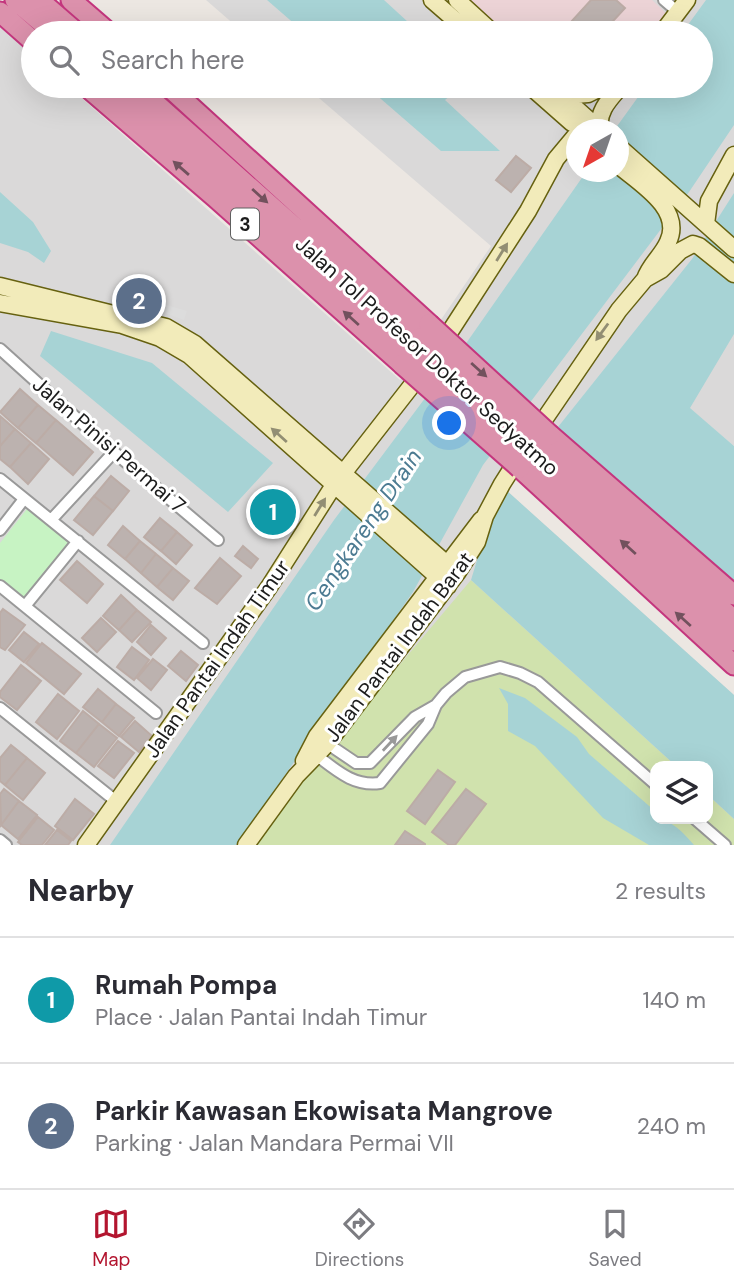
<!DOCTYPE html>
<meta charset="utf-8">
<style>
body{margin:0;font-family:"DM Sans",sans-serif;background:#f2f2f3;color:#2b2b33}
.controls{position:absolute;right:21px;bottom:21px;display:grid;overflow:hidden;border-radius:14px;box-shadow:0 7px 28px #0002}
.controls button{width:63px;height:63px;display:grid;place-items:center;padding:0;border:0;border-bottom:2px solid #e1e1e2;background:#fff;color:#2b2b33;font:35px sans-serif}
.compass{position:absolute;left:566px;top:119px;width:63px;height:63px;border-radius:50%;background:#fff;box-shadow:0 7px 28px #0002;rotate:220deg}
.you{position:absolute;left:450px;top:424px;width:24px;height:24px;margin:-18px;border:5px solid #fff;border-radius:50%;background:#1a73e8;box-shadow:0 0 0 10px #1a73e833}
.badge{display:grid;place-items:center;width:46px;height:46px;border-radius:50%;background:#b3152f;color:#fff;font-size:23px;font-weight:700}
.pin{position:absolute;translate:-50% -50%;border:4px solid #fff;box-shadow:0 2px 7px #0006}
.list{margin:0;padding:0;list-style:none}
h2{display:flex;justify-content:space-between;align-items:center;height:91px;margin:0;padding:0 28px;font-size:30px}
h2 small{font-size:23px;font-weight:400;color:#7c7c81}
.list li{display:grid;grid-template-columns:46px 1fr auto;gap:21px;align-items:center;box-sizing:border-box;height:126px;padding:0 28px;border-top:2px solid #e1e1e2}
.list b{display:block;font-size:26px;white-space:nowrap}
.list p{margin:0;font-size:23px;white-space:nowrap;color:#7c7c81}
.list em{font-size:23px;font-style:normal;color:#7c7c81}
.icon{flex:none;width:38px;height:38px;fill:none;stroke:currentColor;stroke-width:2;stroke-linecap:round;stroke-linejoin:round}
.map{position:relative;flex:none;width:734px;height:845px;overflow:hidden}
.search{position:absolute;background:#fff;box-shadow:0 7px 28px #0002;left:21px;right:21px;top:21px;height:77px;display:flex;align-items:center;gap:18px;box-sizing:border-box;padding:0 24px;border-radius:38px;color:#7c7c81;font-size:26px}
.sheet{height:343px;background:#fff}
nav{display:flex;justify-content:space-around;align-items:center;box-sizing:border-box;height:98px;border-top:2px solid #e1e1e2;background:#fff;font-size:19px;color:#7c7c81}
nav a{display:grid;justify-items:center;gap:4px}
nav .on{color:#b3152f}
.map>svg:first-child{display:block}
.residential{fill:#dad9d9;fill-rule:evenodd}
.commercial{fill:#ecd3d6}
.grass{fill:#d0e2ad}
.park{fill:#c7f3c3}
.parking{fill:#dcdcdc}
.water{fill:#a7d3d5}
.building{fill:#bcb2af;stroke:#bcaca6;stroke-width:2}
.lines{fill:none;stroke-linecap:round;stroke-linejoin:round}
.street-casing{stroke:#999;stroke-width:14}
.secondary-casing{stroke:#666110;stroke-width:19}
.highway-casing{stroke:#c4367e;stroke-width:23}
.street{stroke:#fff;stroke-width:10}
.secondary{stroke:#f2ebba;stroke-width:16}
.highway{stroke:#dc91ac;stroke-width:19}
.highway-bridge-casing{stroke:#c4367e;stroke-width:23;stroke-linecap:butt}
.highway-bridge{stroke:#dc91ac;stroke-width:19}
.oneway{fill:#72515d}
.oneway2{fill:#928e73}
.oneway3{fill:#999}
.labels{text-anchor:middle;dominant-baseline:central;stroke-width:6;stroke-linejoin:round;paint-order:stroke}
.shield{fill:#fff;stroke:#606060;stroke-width:2}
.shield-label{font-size:19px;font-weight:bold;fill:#1c1c1c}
.street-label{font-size:21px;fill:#1c1c1c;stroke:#fff}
.water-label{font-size:23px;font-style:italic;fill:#4c7b92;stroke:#fff}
</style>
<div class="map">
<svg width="734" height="845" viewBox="0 0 734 845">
<rect width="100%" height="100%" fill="#ece7e2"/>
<path class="residential" d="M 206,0 L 734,0 L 734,446 L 689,408 L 554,432 L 506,490 L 734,695 L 734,845 L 0,845 L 0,25 L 33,55 L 33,86 L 68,86 L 400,380 L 491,246 L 305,86 L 701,86 L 701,33 L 244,33 ZM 576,130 L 618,130 L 618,172 L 576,172 ZM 655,766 L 708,766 L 708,819 L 655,819 Z"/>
<path class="commercial" d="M 453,0 L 652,0 L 669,16 L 658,33 L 491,33 Z"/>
<path class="grass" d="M 471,580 L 676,766 L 655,766 L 655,819 L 708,819 L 708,795 L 734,819 L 734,845 L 251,845 L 269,820 Z"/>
<path class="park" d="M 27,509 L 69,543 L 24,601 L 0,582 L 0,543 Z"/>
<path class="parking" d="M 120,283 L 124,290 L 131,295 L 187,311 L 184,320 L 151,308 L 111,299 Z"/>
<path class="water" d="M 267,0 L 384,0 L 420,33 L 305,33 Z
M 706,0 L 734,0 L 734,125 L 689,192 L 483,465 L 413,592 L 236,845 L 110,845 L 334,520 L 467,342 L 586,172 L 618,172 L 618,130 L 615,129 L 646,86 L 701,86 L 701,33 L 682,33 Z
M 366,86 L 462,86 L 445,100 L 500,151 L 441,151 Z
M 0,192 L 33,222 L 51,251 L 44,263 L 28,252 L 0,243 Z
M 734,193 L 734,334 L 690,408 L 734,446 L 734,592 L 554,432 L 692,259 Z
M 51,331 L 152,363 L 273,463 L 228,512 L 40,356 Z
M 506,490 L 734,695 L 734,819 L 708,795 L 708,766 L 676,766 L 471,580 L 485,534 Z
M 499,688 L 525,698 L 577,737 L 589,754 L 655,811 L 655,819 C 671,819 684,833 694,845 L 649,845 L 603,818 L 535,746 L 508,731 L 508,704 Z"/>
<path class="building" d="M 591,0 L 616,0 L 625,8 L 602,33 L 561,33 Z
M 516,156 L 531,168 L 511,192 L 496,180 Z
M 20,389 L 38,405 L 18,428 L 0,412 Z
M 38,405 L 56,420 L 36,443 L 18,428 Z
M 0,416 L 15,429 L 0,446 Z
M 56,420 L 93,452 L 73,475 L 36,443 Z
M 15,429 L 31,443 L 10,467 L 0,459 L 0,446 Z
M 31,443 L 49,459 L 28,484 L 10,467 Z
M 111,476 L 129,491 L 113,511 L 94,496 Z
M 279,493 L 291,503 L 267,531 L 254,520 Z
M 94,496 L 113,511 L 93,535 L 74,520 Z
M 160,518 L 177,532 L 161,551 L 144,537 Z
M 123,526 L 140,541 L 125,559 L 108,545 Z
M 177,532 L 192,545 L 176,564 L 161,551 Z
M 140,541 L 156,554 L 141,573 L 125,559 Z
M 243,546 L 258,559 L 251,568 L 235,556 Z
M 156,554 L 173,568 L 157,587 L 141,573 Z
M 220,558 L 241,576 L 217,604 L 195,588 Z
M 77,561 L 103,584 L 87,603 L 60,580 Z
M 173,568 L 189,581 L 173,600 L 157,587 Z
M 121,595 L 137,610 L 119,630 L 103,616 Z
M 3,609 L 25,625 L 5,650 L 0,647 L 0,613 Z
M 137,610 L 151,622 L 132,642 L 119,630 Z
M 101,618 L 116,632 L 97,652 L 82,638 Z
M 151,625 L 166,638 L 151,655 L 137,642 Z
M 24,632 L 39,644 L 24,662 L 9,650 Z
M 42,643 L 81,674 L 64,694 L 26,663 Z
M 132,647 L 149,660 L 134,680 L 117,667 Z
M 181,651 L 198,665 L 186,681 L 168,666 Z
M 153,659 L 167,670 L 151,690 L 137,678 Z
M 21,665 L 41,681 L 17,710 L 0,697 L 0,692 Z
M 98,689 L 116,704 L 102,722 L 83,707 Z
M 58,694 L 79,711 L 57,739 L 36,722 Z
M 116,704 L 134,718 L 119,736 L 102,722 Z
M 83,711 L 99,724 L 76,753 L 60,741 Z
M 135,721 L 152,736 L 139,752 L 121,737 Z
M 99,724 L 117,738 L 94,767 L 76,753 Z
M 118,741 L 134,753 L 114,778 L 98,766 Z
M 11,745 L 27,758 L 5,785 L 0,781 L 0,758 Z
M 27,758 L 45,773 L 23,800 L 5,785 Z
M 438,770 L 455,782 L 425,824 L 407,811 Z
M 4,789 L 19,801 L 1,825 L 0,794 Z
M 466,789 L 486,804 L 455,845 L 449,845 L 432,832 Z
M 75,799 L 94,814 L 73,840 L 55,826 Z
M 19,801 L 37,815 L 18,839 L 1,825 Z
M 38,817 L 54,830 L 42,845 L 22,845 L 18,842 Z
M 57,830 L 71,841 L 68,845 L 45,845 Z
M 405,831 L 425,844 L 425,845 L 395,845 Z"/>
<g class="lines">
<defs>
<path id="street" d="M 664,0 L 678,12
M 0,349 L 114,452 L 218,540
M 0,479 L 203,643
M 51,520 L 114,452
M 0,530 L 24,499
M 0,586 L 156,713
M 25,606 L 78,541
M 0,708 L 117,802
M 322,740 L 356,763 L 370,763 L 415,717 L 436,705
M 312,752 C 334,768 352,787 380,783 L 428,724 L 436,705 L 446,693 L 465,677 L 500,667 L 520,673 L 538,682 L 655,784
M 695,819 L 725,845
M 0,840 L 6,845"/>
<path id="secondary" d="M 432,0 L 470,33
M 457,0 L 493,33
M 662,33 L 687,0
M 530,86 L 572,123
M 551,86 L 600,130
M 600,129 C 597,111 610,99 621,86
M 584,130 L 562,96 L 588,94 L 604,86
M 618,146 L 734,249
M 618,165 C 639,183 684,209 668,242 C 662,256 650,264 645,279
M 706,224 L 709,201 L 734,155
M 0,286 L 166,327 L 195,344 L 457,573
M 0,303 L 122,325 L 160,338 L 189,355 L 448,586
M 440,347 L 528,211 L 556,159 L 576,135
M 533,436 L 619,310 L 645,279 L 661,270 L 680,251 L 693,244 L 699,246 L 734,274
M 304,761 L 317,736 L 481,520
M 86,845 L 269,587 L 334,485 L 423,371
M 246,845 L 296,776 L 327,744 L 457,573 L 477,542 L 485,516 L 502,484 L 521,454"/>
<path id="highway" d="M 15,0 L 54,33
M 39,0 L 77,33
M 71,0 L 109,33
M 0,12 L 33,41
M 86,86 L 216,198 L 402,364
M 114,86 L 411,351
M 136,86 L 419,338
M 168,86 L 429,324
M 550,435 L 734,595
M 540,447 L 734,620
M 529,458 L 734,641
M 520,468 L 734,665"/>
</defs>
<use href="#street" class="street-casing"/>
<use href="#secondary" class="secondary-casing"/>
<use href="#highway" class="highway-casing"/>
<use href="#street" class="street"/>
<use href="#secondary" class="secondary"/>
<use href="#highway" class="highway"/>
<defs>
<path id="highway-bridge" d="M 429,324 L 550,435
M 419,338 L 540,447
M 411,351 L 529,458
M 402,364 L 520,468"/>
</defs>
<use href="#highway-bridge" class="highway-bridge-casing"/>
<use href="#highway-bridge" class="highway-bridge"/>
</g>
<defs><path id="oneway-solid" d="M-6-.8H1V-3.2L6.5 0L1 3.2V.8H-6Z" transform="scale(1.75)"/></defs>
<g class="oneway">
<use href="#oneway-solid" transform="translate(181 168) rotate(-139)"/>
<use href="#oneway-solid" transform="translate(260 196) rotate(42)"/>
<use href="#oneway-solid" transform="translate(351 318) rotate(-138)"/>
<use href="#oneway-solid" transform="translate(479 370) rotate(42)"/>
<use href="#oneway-solid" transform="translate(628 547) rotate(-138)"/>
<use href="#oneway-solid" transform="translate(683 619) rotate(-138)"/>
</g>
<g class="oneway2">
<use href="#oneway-solid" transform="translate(502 252) rotate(-58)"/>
<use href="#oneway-solid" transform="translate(602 332) rotate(126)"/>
<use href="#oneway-solid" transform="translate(279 435) rotate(-138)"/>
<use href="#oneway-solid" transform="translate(320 507) rotate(-58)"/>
</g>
<use class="oneway3" href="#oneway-solid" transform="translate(390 743) rotate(-47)"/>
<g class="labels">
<rect class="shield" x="231" y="208.5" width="28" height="31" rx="5"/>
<g class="shield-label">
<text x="245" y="224">3</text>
</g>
<g class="street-label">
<text transform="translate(427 356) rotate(42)">Jalan Tol Profesor Doktor Sedyatmo</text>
<text transform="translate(109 445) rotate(41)">Jalan Pinisi Permai 7</text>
<text transform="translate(399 647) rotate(-53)">Jalan Pantai Indah Barat</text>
<text transform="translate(217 659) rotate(-55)">Jalan Pantai Indah Timur</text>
</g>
<g class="water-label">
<text transform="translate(363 530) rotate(-56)">Cengkareng Drain</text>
</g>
</g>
</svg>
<div class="controls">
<button><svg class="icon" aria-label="layers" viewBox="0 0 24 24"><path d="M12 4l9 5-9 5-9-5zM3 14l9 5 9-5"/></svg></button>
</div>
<svg class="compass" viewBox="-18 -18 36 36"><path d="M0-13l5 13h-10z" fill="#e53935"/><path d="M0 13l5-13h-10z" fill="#7c7c81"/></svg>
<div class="you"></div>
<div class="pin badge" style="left:273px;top:512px;background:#0f9aa8">1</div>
<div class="pin badge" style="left:139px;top:301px;background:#5c6f8a">2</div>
<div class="search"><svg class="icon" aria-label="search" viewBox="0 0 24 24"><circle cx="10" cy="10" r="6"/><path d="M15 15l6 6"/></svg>Search here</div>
</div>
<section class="sheet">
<h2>Nearby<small>2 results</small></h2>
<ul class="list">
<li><span class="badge" style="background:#0f9aa8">1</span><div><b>Rumah Pompa</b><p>Place · Jalan Pantai Indah Timur</p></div><em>140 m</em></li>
<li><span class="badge" style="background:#5c6f8a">2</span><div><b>Parkir Kawasan Ekowisata Mangrove</b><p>Parking · Jalan Mandara Permai VII</p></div><em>240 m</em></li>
</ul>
</section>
<nav>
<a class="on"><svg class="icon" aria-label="map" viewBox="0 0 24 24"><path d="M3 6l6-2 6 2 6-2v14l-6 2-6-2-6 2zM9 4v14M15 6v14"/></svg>Map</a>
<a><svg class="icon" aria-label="directions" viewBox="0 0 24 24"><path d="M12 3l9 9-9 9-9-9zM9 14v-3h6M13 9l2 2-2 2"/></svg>Directions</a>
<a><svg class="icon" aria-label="saved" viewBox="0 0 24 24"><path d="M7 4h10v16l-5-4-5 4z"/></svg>Saved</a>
</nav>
